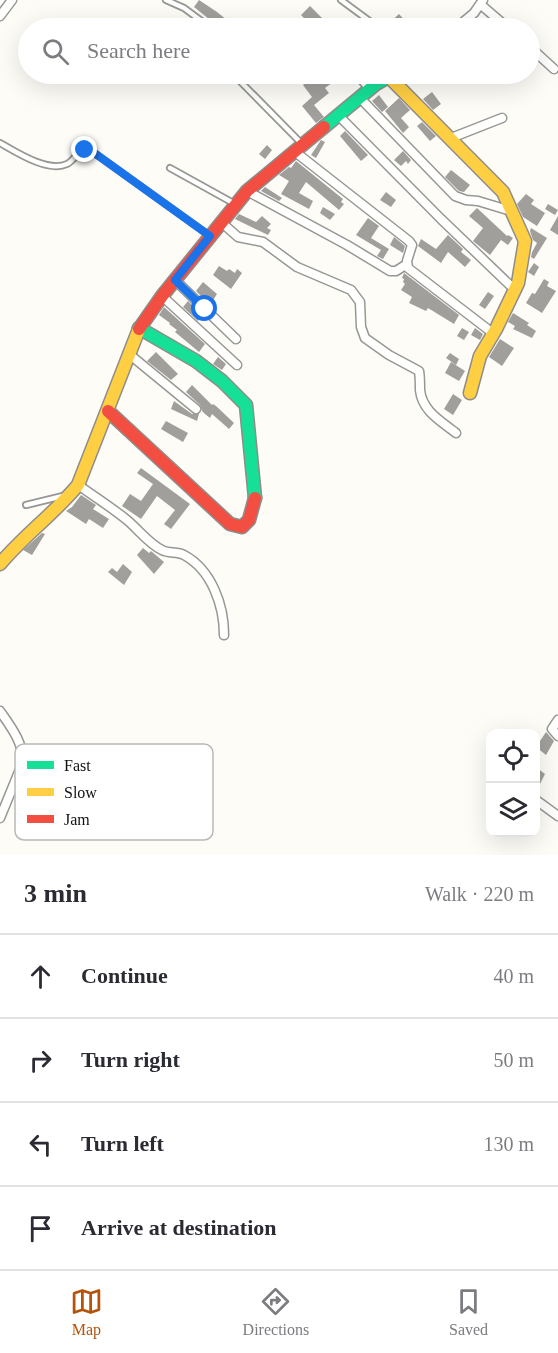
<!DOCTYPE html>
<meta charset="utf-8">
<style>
body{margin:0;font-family:Georgia,serif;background:#f2f2f3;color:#2b2b33}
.controls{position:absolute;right:18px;bottom:18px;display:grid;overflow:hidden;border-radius:12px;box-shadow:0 6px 24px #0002}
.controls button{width:54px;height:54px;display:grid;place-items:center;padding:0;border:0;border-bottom:2px solid #e1e1e2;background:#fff;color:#2b2b33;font:30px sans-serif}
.stop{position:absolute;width:18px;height:18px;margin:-14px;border:4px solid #1a73e8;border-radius:50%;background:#fff}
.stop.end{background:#1a73e8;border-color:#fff;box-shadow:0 2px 6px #0008}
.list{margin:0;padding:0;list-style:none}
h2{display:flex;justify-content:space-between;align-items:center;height:78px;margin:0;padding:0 24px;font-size:26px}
h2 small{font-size:20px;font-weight:400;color:#7c7c81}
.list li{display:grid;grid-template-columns:39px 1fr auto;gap:18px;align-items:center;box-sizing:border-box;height:84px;padding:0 24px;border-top:2px solid #e1e1e2}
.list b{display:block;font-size:22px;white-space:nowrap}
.list em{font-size:20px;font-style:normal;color:#7c7c81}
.icon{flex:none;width:33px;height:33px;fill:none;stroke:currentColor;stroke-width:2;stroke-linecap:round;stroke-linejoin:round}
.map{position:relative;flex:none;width:558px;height:855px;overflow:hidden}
.search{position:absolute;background:#fff;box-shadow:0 6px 24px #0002;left:18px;right:18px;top:18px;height:66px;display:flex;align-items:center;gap:15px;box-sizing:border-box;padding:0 21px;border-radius:33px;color:#7c7c81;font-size:22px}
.sheet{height:414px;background:#fff}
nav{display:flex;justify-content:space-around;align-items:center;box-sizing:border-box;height:84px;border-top:2px solid #e1e1e2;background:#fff;font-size:16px;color:#7c7c81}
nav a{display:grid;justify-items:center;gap:3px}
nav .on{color:#b45309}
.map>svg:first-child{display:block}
.building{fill:#a19f9c}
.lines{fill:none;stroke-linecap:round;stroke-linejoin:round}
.lane-casing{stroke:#979795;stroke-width:8}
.street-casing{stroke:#979795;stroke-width:11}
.fast-casing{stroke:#8e8d8b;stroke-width:15}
.slow-casing{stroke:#8e8d8b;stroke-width:15}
.jam-casing{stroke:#8e8d8b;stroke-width:15}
.lane{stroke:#fffffe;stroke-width:4.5}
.street{stroke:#fffffe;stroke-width:8}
.fast{stroke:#16e098;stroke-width:12}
.slow{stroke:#ffcf43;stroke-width:12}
.jam{stroke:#f24e42;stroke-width:12}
.route{stroke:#1a73e8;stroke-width:8}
.key{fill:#fff;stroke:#b8b8b8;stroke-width:1.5}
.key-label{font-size:16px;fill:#111}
</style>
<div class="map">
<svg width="558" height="855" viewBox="0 0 558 855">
<rect width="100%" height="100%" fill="#fdfcf7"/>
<path class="building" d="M 199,0 L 217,12 L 237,28 L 220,28 L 194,7 Z
M 310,6 L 332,28 L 314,28 L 301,15 Z
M 399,14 L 412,28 L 392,28 L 388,24 Z
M 317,74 L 327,74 L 333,82 L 325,88 L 329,93 L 314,105 L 324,117 L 316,123 L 302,106 L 312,97 L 303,85 Z
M 432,92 L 441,104 L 433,110 L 423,99 Z
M 379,95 L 388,107 L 382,112 L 372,101 Z
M 399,98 L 410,110 L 401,118 L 409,127 L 403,133 L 385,111 Z
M 422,122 L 436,136 L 430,141 L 417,126 Z
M 345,131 L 368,155 L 361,161 L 340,136 Z
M 321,140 L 325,142 L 316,158 L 311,155 Z
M 267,145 L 272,150 L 265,159 L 259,154 Z
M 403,151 L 411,160 L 408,164 L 406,161 L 401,166 L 394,160 Z
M 296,161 L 343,199 L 341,202 L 344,204 L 339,210 L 306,182 L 299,193 L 313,201 L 309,209 L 281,194 L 289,181 L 279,175 L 289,167 L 291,168 Z
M 451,170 L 470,185 L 464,192 L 459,191 L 445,177 Z
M 265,187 L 282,198 L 279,201 L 261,191 Z
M 386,192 L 396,200 L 391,207 L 380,200 Z
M 526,194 L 534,200 L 531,204 L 545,213 L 537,226 L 523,217 L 517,204 Z
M 548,204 L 558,210 L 555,215 L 545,209 Z
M 323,207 L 335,214 L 330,220 L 320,213 Z
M 477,208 L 507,236 L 508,235 L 513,238 L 508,245 L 501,240 L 490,255 L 473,241 L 483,228 L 469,216 Z
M 239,214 L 256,222 L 262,216 L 271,224 L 267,228 L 271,230 L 268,235 L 235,219 Z
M 558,216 L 558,235 L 550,230 Z
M 368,218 L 379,226 L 371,238 L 389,249 L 383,259 L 377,256 L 381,250 L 356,235 Z
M 531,228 L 547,238 L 534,259 L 531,257 L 532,252 L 537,243 L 533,240 L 530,231 Z
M 448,235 L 463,249 L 461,252 L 471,260 L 465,267 L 448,252 L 441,263 L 418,246 L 421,239 L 436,249 Z
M 394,237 L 405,246 L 403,253 L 390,245 Z
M 534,263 L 539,267 L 534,276 L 528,272 Z
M 219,266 L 227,271 L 229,269 L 235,273 L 237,269 L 242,273 L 231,289 L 213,275 Z
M 404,273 L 459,315 L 454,324 L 428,308 L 426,311 L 409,303 L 412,297 L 401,290 L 405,284 L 403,282 L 404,279 L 402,278 Z
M 544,279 L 549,282 L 547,286 L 556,291 L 542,313 L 526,303 L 532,293 L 535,294 Z
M 203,282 L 217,294 L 210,305 L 196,291 Z
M 488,292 L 494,296 L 485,309 L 479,305 Z
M 188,301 L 202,315 L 198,321 L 183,307 Z
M 164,307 L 205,344 L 199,352 L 175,332 L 177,330 L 169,324 L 170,323 L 159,315 Z
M 513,313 L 529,323 L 527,325 L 536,331 L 532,338 L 513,329 L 515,326 L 508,322 Z
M 462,328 L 469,332 L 464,340 L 457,336 Z
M 475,328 L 483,334 L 480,340 L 471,335 Z
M 500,339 L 514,348 L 502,366 L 489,357 Z
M 156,352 L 178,374 L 171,380 L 147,361 Z
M 450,353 L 459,359 L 456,365 L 446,358 Z
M 218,357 L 226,364 L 222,370 L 213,364 Z
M 451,362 L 465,371 L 459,381 L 445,373 Z
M 192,385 L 212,405 L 213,404 L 216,406 L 234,423 L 229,429 L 212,414 L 210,418 L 205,414 L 202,411 L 200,405 L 186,392 Z
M 453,394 L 462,400 L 453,415 L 444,409 Z
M 174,401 L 192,414 L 199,414 L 197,421 L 171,409 Z
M 166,421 L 188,433 L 183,442 L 161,429 Z
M 141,468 L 190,504 L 171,529 L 164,524 L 175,510 L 157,496 L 141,519 L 122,506 L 130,494 L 141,501 L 153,484 L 137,473 Z
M 81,495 L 96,505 L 93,509 L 109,519 L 103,528 L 89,519 L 86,524 L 66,511 L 72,507 Z
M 42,533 L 45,534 L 32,555 L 23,550 Z
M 143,548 L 149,553 L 151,551 L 164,562 L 154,574 L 137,555 Z
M 123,564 L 132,572 L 124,585 L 108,572 L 112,568 L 117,572 Z
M 546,732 L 554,741 L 546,755 L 536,747 Z
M 536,767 L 545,774 L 536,792 Z"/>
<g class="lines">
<defs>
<path id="lane" d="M 166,0 L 184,8 L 211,28
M 341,0 L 379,28
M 233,74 L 302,144
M 355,74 L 367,88
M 0,143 C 16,152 48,173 67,164 C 72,162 76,155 80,151 L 93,152 L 210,236
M 170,168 L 235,204
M 26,505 L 67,495"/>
<path id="street" d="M 480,4 L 508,28
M 0,16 L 12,0
M 456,28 L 474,13 L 483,0
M 530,47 L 554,69
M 360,98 L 455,196 L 466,200 L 478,201 L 511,211
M 339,116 L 441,219 L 515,290
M 451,138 L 502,118
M 294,151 L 409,241 L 412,245 L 407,261 L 408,268 L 494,334
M 247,191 L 347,245 L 390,271 L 396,271 L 407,264
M 221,222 L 238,237 L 263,242 L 297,267 L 351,290 L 360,302 L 361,327 L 365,338 L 389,355 L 419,371 C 420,377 420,384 420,390 C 422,411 441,421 456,433
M 175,280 L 236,339
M 162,296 L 237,365
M 129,354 L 196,409
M 78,485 C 94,496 111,507 127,520 C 138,529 149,544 162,550 C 169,554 177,551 184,555 C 212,570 224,606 224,635
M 0,711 C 11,727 23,742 23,762 L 0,818
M 558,720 L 552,729 L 558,736
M 536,800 L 558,816"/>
<path id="fast" d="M 324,127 L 376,84 L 393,74
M 139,328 L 196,361 L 222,381 L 246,405 L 255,498"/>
<path id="slow" d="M 388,76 L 503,192 L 525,241 L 518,283 L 496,329 L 480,356 L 470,393
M 0,564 C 24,535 54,514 78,485 L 139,329"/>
<path id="jam" d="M 139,329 L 162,296 L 247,191 L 324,127
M 108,411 L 230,524 L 242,527 L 249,520 L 255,498"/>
</defs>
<use href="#lane" class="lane-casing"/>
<use href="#street" class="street-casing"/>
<use href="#fast" class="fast-casing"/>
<use href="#slow" class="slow-casing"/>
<use href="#jam" class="jam-casing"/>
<use href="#lane" class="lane"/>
<use href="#street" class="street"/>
<use href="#fast" class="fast"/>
<use href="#slow" class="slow"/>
<use href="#jam" class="jam"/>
</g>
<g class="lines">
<path class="route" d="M 85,150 L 93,152 L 210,236 L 175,280 L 205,309"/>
</g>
<rect x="15" y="744" width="198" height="96" rx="9" class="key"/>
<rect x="27" y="761" width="27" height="8" fill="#16e098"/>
<rect x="27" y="788" width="27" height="8" fill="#ffcf43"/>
<rect x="27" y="815" width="27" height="8" fill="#f24e42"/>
<g class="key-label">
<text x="64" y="771">Fast</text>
<text x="64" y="798">Slow</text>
<text x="64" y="825">Jam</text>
</g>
</svg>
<div class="controls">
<button><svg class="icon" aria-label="locate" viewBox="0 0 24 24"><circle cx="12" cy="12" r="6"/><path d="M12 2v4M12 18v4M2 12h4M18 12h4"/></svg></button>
<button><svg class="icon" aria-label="layers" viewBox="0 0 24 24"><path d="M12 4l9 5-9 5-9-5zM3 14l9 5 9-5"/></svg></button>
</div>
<div class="stop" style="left:205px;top:309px"></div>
<div class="stop end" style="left:85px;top:150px"></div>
<div class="search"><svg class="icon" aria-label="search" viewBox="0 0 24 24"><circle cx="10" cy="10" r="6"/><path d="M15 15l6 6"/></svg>Search here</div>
</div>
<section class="sheet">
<h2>3 min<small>Walk · 220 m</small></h2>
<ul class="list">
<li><svg class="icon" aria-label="ahead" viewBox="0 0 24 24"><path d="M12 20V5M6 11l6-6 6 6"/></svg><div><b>Continue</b></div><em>40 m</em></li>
<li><svg class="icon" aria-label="right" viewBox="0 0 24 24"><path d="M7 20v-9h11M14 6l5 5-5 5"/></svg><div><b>Turn right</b></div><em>50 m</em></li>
<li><svg class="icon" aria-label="left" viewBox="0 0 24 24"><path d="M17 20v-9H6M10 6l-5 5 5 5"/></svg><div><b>Turn left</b></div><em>130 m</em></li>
<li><svg class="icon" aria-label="arrive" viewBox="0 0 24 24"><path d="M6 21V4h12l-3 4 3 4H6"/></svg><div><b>Arrive at destination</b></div></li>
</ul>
</section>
<nav>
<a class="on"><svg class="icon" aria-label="map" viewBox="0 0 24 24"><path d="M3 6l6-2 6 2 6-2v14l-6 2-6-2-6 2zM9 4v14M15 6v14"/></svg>Map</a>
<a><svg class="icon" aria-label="directions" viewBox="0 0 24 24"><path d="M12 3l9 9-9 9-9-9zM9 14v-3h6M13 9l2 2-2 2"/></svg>Directions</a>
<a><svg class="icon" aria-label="saved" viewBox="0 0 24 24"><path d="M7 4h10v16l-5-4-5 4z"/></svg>Saved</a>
</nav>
